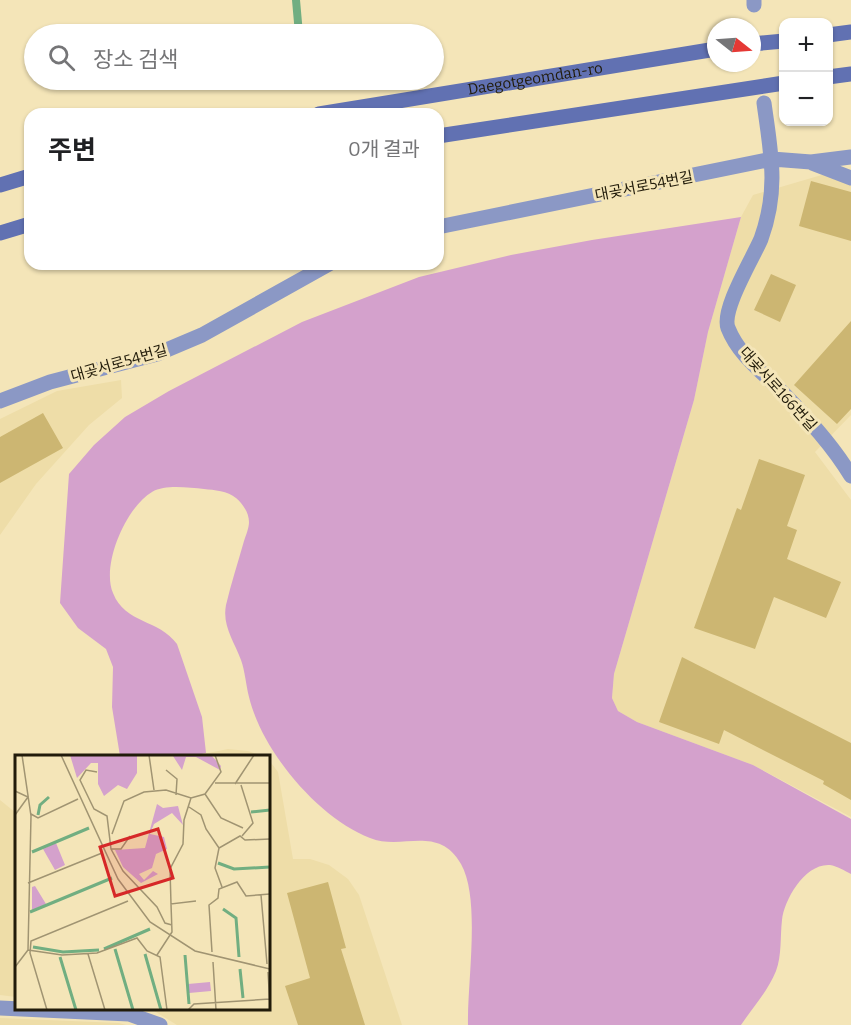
<!DOCTYPE html>
<html lang="ko">
<meta charset="utf-8">
<style>
body{margin:0;font-family:Bitter,"Noto Sans KR",serif;background:#f2f2f2;color:#202124}
.controls{position:absolute;right:18px;top:18px;display:grid;overflow:hidden;border-radius:12px;box-shadow:0 2px 4px #0004}
.controls button{width:54px;height:54px;display:grid;place-items:center;padding:0;border:0;border-bottom:2px solid #e0e0e0;background:#fff;color:#202124;font:30px sans-serif}
.compass{position:absolute;left:707px;top:18px;width:54px;height:54px;border-radius:50%;background:#fff;box-shadow:0 2px 4px #0004;rotate:107deg}
.list{margin:0;padding:0;list-style:none}
h2{display:flex;justify-content:space-between;align-items:center;height:78px;margin:0;padding:0 24px;font-size:26px}
h2 small{font-size:20px;font-weight:400;color:#757577}
.icon{flex:none;width:33px;height:33px;fill:none;stroke:currentColor;stroke-width:2;stroke-linecap:round;stroke-linejoin:round}
.map{position:relative;flex:none;width:851px;height:1025px;overflow:hidden}
.search{position:absolute;background:#fff;box-shadow:0 2px 4px #0004;left:24px;top:24px;width:420px;height:66px;display:flex;align-items:center;gap:15px;box-sizing:border-box;padding:0 21px;border-radius:33px;color:#757577;font-size:22px}
.panel{position:absolute;background:#fff;box-shadow:0 2px 4px #0004;left:24px;top:108px;width:420px;height:162px;border-radius:18px}
.map>svg:first-child{display:block}
.built{fill:#eedda8}
.green{fill:#d4a1cc}
.lines{fill:none;stroke-linecap:round;stroke-linejoin:round}
.stream{stroke:#71ae81;stroke-width:8}
.building{fill:#ccb672}
.service{stroke:#8b98c5;stroke-width:15}
.secondary{stroke:#6171b2;stroke-width:15}
.labels{text-anchor:middle;dominant-baseline:central;stroke-width:6;stroke-linejoin:round;paint-order:stroke}
.street-label{font-size:15px;fill:#211b0a;stroke:#f4e5b8}
.inset-river{fill:none;stroke:#71ae81;stroke-width:3}
.inset-road{fill:none;stroke:#a09472;stroke-width:1.5}
.view{fill:#d62828;fill-opacity:0.15;stroke:#d62828;stroke-width:3}
.inset-edge{fill:none;stroke:#211b0a;stroke-width:3}
</style>
<div class="map">
<svg width="851" height="1025" viewBox="0 0 851 1025">
<rect width="100%" height="100%" fill="#f4e5b8"/>
<path class="built" d="M 825,174 L 851,184 L 851,415 L 815,452 L 851,500 L 851,817 L 753,765 L 637,722 L 618,711 L 612,698 L 614,674 L 694,400 L 708,332 L 741,217 L 753,195 Z
M 121,380 L 122,398 L 89,425 L 36,484 L 0,535 L 0,419 L 57,391 Z
M 228,749 L 248,751 L 263,756 L 193,756 Z
M 269,760 L 278,772 L 293,859 L 310,859 L 329,865 L 348,879 L 359,895 L 402,1025 L 177,1025 L 151,1009 L 268,1008 Z
M 0,800 L 16,813 L 16,997 L 0,995 Z
M 0,1018 L 119,1023 L 126,1025 L 0,1025 Z"/>
<path class="green" d="M 741,217 L 708,332 L 694,400 L 614,674 L 612,698 L 618,711 L 637,722 L 753,765 L 851,819 L 851,874 C 845,871 837,866 830,865 C 805,863 784,900 782,920 C 780,937 782,955 776,971 C 768,991 753,1007 741,1025 L 468,1025 C 467,983 481,899 461,864 C 438,824 402,851 370,838 C 318,818 262,751 249,697 C 246,685 245,671 241,660 C 234,641 222,626 226,605 C 231,584 238,562 244,541 C 246,535 249,528 249,522 C 249,513 243,504 236,498 C 228,491 214,490 204,489 C 189,488 166,484 152,492 C 126,507 101,565 113,593 C 125,624 159,619 177,644 L 202,717 L 206,753 L 193,756 L 120,756 L 112,707 L 113,667 L 106,649 L 78,628 L 60,603 L 69,474 L 94,445 L 125,417 L 169,391 L 302,322 L 419,277 L 511,255 L 592,240 Z"/>
<g class="lines">
<path class="stream" d="M 296,0 L 299,34"/>
</g>
<path class="building" d="M 811,181 L 851,192 L 851,241 L 799,226 Z
M 771,274 L 796,285 L 780,322 L 754,310 Z
M 851,321 L 851,409 L 837,424 L 794,385 Z
M 43,413 L 63,448 L 0,483 L 0,437 Z
M 759,459 L 805,475 L 787,526 L 797,530 L 787,559 L 841,582 L 826,618 L 774,597 L 755,649 L 694,628 L 737,508 L 741,510 Z
M 682,657 L 851,743 L 851,800 L 823,784 L 824,781 L 724,730 L 719,744 L 659,722 Z
M 328,882 L 346,948 L 341,949 L 365,1025 L 298,1025 L 285,986 L 310,978 L 287,893 Z"/>
<g class="lines">
<path class="service" d="M 754,0 L 754,5
M 764,103 C 771,154 779,189 761,239 C 753,258 721,310 728,328 C 739,356 764,373 784,394 C 808,419 833,446 851,476
M 812,163 L 851,178
M 438,227 L 772,159 L 811,162 L 851,157
M 0,401 L 50,382 L 157,354 L 202,335 L 329,264
M 0,1008 L 129,1014 L 160,1025"/>
<g class="secondary">
<path d="M 828,35 L 851,32"/>
<path d="M 752,44 L 784,41"/>
<path d="M 828,77 L 851,74"/>
<path id="s1" d="M 319,114 L 716,49"/>
<path d="M 438,136 L 784,83"/>
<path d="M 0,185 L 30,176"/>
<path d="M 0,233 L 30,224"/>
</g>
</g>
<g class="labels">
<g class="street-label">
<text stroke="none"><textPath href="#s1" startOffset="219">Daegotgeomdan-ro</textPath></text>
<text transform="translate(644 186) rotate(-11)">대곶서로54번길</text>
<text transform="translate(119 363) rotate(-16)">대곶서로54번길</text>
<text transform="translate(778 389) rotate(48)">대곶서로166번길</text>
</g>
</g>
<g transform="translate(15 755)">
<rect width="255" height="255" fill="#f4e5b8"/>
<path d="M 55,0 L 122,0 L 122,18 L 112,34 L 103,30 L 89,41 L 83,29 L 83,8 L 76,8 L 62,23 ZM 158,1 L 197,1 L 206,11 L 205,15 L 181,2 L 171,2 L 167,15 ZM 142,49 L 148,53 L 163,51 L 168,70 L 157,58 L 139,69 L 135,79 L 149,82 L 152,94 L 141,99 L 137,113 L 124,119 L 129,125 L 138,116 L 143,119 L 126,128 L 108,112 L 100,95 L 130,93 ZM 41,88 L 50,110 L 40,115 L 28,94 ZM 20,131 L 31,149 L 17,155 L 17,132 ZM 195,227 L 196,236 L 174,238 L 173,229 Z" fill="#d4a1cc"/>
<path class="inset-river" d="M 236,57 L 255,55M 23,60 L 25,50 L 34,42M 17,97 L 74,73M 203,108 L 219,114 L 255,112M 208,154 L 221,163 L 224,202M 15,157 L 97,123M 18,192 L 48,197 L 84,195M 89,194 L 135,174M 100,194 L 118,255M 130,199 L 146,255M 170,200 L 174,249M 45,202 L 61,255M 225,214 L 228,243"/>
<path class="inset-road" d="M 7,0 L 16,61 L 13,195M 46,0 L 103,124 L 135,167 L 180,196 L 255,214M 134,0 L 139,35M 151,15 L 162,24 L 161,40M 82,17 L 71,15 L 65,25 L 79,54 L 92,61 L 96,94 L 108,116 L 142,152 L 150,168 L 157,170M 200,28 L 255,28M 220,29 L 239,0M 226,30 L 238,68 L 227,81M 0,36 L 13,42 L 0,60M 190,39 L 206,63 L 228,73M 176,43 L 169,65 L 168,89 L 155,114 L 156,149 L 181,146M 174,52 L 186,60 L 191,74 L 204,93M 16,59 L 23,63 L 63,44M 97,79 L 109,46 L 129,37 L 151,35 L 176,43 L 190,39 L 206,17 L 200,0M 96,94 L 106,94 L 115,81M 13,128 L 87,98M 207,132 L 200,113 L 204,93 L 225,81 L 230,85 L 255,84M 246,140 L 252,209M 13,195 L 47,200 L 82,198 L 122,183 L 132,196 L 145,202 L 152,255M 197,197 L 194,150 L 203,143 L 204,134 L 222,127 L 231,141 L 255,139M 73,199 L 90,255M 142,200 L 157,177 L 156,149M 198,207 L 201,255M 0,212 L 13,195M 253,217 L 255,251M 32,255 L 15,198 L 16,186 L 113,146M 173,255 L 179,249 L 255,244"/>
<path class="view" d="M 143,74 L 158,123 L 100,141 L 85,92 Z"/>
<rect width="255" height="255" class="inset-edge"/>
</g>
</svg>
<div class="controls">
<button>+</button>
<button>−</button>
</div>
<svg class="compass" viewBox="-18 -18 36 36"><path d="M0-13l5 13h-10z" fill="#e53935"/><path d="M0 13l5-13h-10z" fill="#757577"/></svg>
<div class="search"><svg class="icon" aria-label="search" viewBox="0 0 24 24"><circle cx="10" cy="10" r="6"/><path d="M15 15l6 6"/></svg>장소 검색</div>
<section class="panel">
<h2>주변<small>0개 결과</small></h2>
<ul class="list">
</ul>
</section>
</div>
